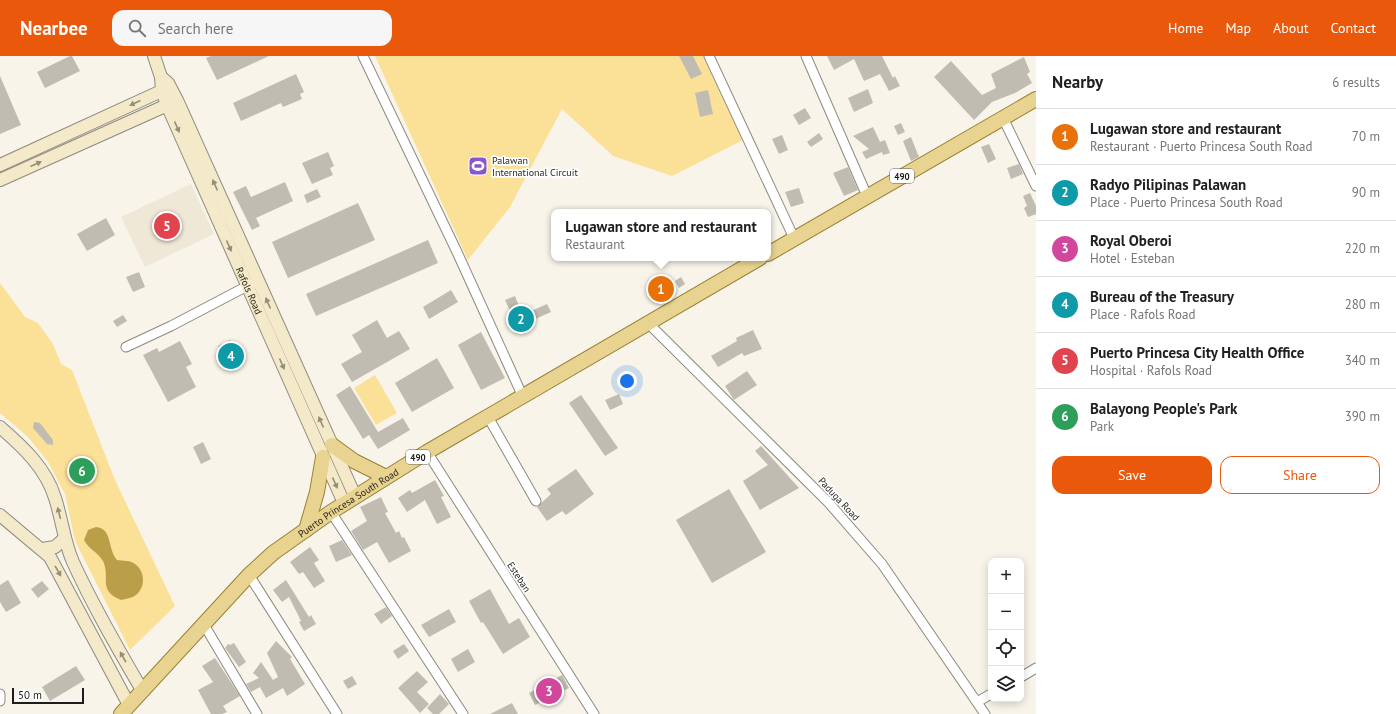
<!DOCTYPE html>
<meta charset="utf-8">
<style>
body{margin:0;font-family:"PT Sans",sans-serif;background:#f6f6f6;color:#202124}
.controls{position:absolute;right:12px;bottom:12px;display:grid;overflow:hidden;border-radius:8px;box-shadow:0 2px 10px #0003}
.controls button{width:36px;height:36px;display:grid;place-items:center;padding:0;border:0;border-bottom:1px solid #e0e0e0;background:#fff;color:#202124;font:20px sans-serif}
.scale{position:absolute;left:12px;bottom:10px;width:72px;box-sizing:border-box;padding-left:4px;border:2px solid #1e1d19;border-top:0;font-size:11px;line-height:14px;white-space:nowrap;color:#1e1d19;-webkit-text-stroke:3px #fff;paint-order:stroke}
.you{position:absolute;left:627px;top:325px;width:14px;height:14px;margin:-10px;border:3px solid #fff;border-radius:50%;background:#1a73e8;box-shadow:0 0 0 6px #1a73e833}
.badge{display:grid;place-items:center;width:26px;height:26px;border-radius:50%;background:#ea580c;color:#fff;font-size:13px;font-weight:700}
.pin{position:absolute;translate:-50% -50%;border:2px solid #fff;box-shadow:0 1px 4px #0006}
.popup{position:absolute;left:551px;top:153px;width:220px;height:52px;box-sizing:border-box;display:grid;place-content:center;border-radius:8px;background:#fff;filter:drop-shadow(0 1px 3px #0005);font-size:13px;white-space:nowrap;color:#757577}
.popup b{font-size:15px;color:#202124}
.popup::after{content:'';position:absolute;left:50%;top:100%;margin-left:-8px;border:8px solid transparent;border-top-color:#fff}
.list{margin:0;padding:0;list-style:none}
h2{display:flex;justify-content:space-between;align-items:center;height:52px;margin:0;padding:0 16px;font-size:17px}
h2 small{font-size:13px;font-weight:400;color:#757577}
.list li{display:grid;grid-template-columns:26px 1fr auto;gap:12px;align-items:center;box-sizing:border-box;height:56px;padding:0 16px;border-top:1px solid #e0e0e0}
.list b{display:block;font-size:15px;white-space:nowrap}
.list p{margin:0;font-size:13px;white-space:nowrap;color:#757577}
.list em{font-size:13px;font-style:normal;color:#757577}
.actions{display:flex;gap:8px;padding:12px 16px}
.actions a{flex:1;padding:9px 0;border:1px solid #ea580c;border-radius:12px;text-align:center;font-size:14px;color:#ea580c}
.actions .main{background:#ea580c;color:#fff}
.icon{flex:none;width:22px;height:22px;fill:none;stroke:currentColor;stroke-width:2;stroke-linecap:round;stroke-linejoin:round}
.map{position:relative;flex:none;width:1036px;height:658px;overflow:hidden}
header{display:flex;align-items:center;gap:24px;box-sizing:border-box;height:56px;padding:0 20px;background:#ea580c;color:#fff}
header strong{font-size:19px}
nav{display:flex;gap:22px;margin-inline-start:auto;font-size:14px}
.search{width:280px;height:36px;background:#f6f6f6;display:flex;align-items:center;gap:10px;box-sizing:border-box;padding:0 14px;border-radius:12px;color:#757577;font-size:15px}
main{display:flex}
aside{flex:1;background:#fff}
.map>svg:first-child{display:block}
.built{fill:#efe8d7}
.green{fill:#fbe198}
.water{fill:#bb9e48}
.building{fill:#c0bcb2}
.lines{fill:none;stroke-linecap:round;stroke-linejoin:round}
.street-casing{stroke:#8c897f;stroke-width:11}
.secondary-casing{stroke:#8c897f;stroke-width:14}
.primary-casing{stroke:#998036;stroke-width:16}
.street{stroke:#fff;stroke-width:9}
.secondary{stroke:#f4e9c8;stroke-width:12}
.primary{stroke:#e9d390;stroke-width:14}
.oneway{fill:#948d79}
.labels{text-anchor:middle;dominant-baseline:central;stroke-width:3.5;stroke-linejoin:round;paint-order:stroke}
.shield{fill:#fff;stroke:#62615e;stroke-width:1}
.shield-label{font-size:9px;font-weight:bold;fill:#1e1d19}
.poi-label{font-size:10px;fill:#1e1d19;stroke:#fff;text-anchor:start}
.street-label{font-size:10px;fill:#1e1d19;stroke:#fff}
</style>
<header>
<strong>Nearbee</strong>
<div class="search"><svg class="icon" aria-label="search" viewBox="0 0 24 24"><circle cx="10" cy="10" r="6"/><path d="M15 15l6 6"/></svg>Search here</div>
<nav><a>Home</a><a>Map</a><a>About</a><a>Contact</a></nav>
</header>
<main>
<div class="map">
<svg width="1036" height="658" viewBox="0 0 1036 658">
<rect width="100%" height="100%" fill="#f8f4ea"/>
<path class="built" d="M 191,128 L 214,178 L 145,211 L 121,161 Z"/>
<path class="green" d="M 375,0 L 706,0 L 743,84 L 672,120 L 613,100 L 562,53 L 510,151 L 468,204 Z
M 0,227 L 25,261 L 38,267 L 53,288 L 61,308 L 72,314 L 115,424 L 175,550 L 130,594 L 75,485 L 65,438 L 48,406 L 28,381 L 0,357 Z
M 375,319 L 397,357 L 376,369 L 354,332 Z"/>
<path class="water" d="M 96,471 C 113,473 107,492 117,504 C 123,505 130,504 135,508 C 145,515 146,531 136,539 C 132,542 126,543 121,544 C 97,534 111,522 103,505 C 98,496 88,493 84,484 L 88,474 Z"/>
<path class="building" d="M 70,0 L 72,0 L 80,15 L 45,32 L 37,16 Z
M 211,0 L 269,0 L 217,24 L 206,2 Z
M 679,0 L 693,0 L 702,18 L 691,23 Z
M 827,0 L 882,0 L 893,22 L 895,20 L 900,30 L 889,35 L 880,18 L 864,25 L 854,3 L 834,14 Z
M 1024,1 L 1030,16 L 1027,18 L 1032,27 L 1015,37 L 992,46 L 974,64 L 934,21 L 951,5 L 982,39 L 996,32 L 991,18 Z
M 296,18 L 304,36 L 300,38 L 302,43 L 283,51 L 281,47 L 241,65 L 233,47 Z
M 0,20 L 21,69 L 0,78 Z
M 868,33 L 873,47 L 854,56 L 848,42 Z
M 708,34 L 713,58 L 700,61 L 695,37 Z
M 805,52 L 811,62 L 799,69 L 793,59 Z
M 901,67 L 905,76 L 898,79 L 894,70 Z
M 873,71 L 880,86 L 885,84 L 890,97 L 883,99 L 882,96 L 866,103 L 862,96 L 869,93 L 853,80 Z
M 819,77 L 823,83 L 811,91 L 807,86 Z
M 782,79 L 788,94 L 779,98 L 772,83 Z
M 911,81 L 919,101 L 911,105 L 903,85 Z
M 989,88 L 996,103 L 988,107 L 981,91 Z
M 328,96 L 334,110 L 330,112 L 333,119 L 312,128 L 302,107 Z
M 1019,108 L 1023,118 L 1011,123 L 1007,112 Z
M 848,111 L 858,134 L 844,140 L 833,117 Z
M 285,126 L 293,145 L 256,162 L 260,170 L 252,174 L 233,136 L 246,130 L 251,141 Z
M 799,132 L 804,147 L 791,151 L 785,136 Z
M 317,133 L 321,141 L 307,147 L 304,139 Z
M 1030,137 L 1036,150 L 1036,158 L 1028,161 L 1024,152 L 1027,150 L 1023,140 Z
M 358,147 L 375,184 L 288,222 L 272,186 Z
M 106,162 L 115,179 L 87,195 L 77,178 Z
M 428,184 L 438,207 L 316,260 L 306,238 Z
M 139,216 L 145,231 L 133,236 L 126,221 Z
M 681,221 L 685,228 L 679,232 L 675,225 Z
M 451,234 L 458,246 L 429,263 L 423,251 Z
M 515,240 L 520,253 L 526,250 L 529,256 L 547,248 L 551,256 L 533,264 L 534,267 L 516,276 L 508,259 L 511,257 L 505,244 Z
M 123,259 L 127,265 L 117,271 L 113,265 Z
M 377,264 L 387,282 L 399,275 L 410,293 L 352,326 L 341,308 L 362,296 L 352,279 Z
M 753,274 L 762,293 L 744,300 L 742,297 L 718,311 L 711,300 L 737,285 L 736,282 Z
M 481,276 L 505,322 L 481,334 L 458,289 Z
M 230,284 L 243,309 L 232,315 L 218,290 Z
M 180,285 L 192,308 L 186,311 L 196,331 L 168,346 L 143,299 L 157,292 L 159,296 Z
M 437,302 L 454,332 L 412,356 L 395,327 Z
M 747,315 L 757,329 L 734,344 L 725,330 Z
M 350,330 L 378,376 L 403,362 L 410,374 L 378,393 L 369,379 L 363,383 L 336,339 Z
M 619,338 L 623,348 L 610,354 L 605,344 Z
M 581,339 L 618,392 L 605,400 L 569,347 Z
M 34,366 L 40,367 L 53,384 L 53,389 L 47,388 L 33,372 Z
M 203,386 L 211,403 L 201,408 L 193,391 Z
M 761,390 L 799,432 L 760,454 L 743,425 L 768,409 L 755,395 Z
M 576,413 L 594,438 L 566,459 L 562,455 L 547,465 L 537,451 L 551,438 L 547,433 Z
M 435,424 L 444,440 L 441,441 L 451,461 L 437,468 L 425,444 L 407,456 L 398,442 L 410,434 L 412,437 Z
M 729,433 L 766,496 L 712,527 L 676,464 Z
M 381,441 L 388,456 L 385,457 L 396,477 L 399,475 L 402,482 L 404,481 L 411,495 L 389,507 L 377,486 L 363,494 L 351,475 L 367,465 L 360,451 Z
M 342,484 L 352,499 L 336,506 L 329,490 Z
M 310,491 L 319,504 L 314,507 L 325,525 L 314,532 L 303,516 L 299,518 L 290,506 Z
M 8,524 L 21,547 L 6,556 L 0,546 L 0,529 Z
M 286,524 L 309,561 L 311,559 L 316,568 L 304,575 L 299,566 L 301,565 L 289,541 L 282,546 L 273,534 Z
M 42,525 L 49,533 L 38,542 L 31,533 Z
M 490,533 L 509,568 L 519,562 L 530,581 L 503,598 L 483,566 L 481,567 L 469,545 Z
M 386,551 L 392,560 L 381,568 L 374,558 Z
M 449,553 L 456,566 L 429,581 L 421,569 Z
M 276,585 L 292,601 L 290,603 L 305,628 L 287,640 L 283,632 L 266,642 L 260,631 L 251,636 L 246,628 L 259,622 L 253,617 L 261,606 L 273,624 L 278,621 L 267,597 Z
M 234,587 L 246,606 L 239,611 L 225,592 L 228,588 L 230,589 Z
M 404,588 L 409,595 L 398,603 L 393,595 Z
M 468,593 L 475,606 L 458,616 L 451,603 Z
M 215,602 L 240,640 L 223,650 L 227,656 L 222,658 L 211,658 L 198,634 L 213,626 L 202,610 Z
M 76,610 L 85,624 L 50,645 L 42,631 Z
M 417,615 L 428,626 L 417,636 L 429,648 L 420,657 L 398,632 Z
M 562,619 L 569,632 L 535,649 L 529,637 Z
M 352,620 L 357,628 L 348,633 L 343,625 Z
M 440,638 L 449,648 L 439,658 L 433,658 L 427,652 Z
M 512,647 L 518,658 L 490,658 Z"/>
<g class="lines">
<defs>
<path id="street" d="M 363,0 L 457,196 L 523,341
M 709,0 L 794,182
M 806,0 L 867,140
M 1003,62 L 1036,130
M 649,268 L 828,446 L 882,508 L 985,658
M 126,291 L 171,270 L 253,227
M 488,361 L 536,445
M 427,396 L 594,658
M 331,456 L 463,658
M 249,519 L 337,658
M 203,567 L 257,658
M 1021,621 L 1036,612
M 0,638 L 0,645
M 977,646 L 991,638"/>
<g id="secondary">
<path id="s1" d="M 154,0 L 161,21 L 162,35 L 167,49 L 344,447"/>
<path d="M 161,21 L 168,27 L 177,44 L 355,440"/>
<path d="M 0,109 L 168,32"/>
<path d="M 0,124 L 174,46"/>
<path d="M 0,371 C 23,391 46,412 55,442 C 62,463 64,486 73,506 C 93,550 118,593 142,634"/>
<path d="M 0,459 L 50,501 L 129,649"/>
<path d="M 42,493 L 55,491 L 65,482"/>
</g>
<g id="primary">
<path d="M 768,198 L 1036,43"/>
<path d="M 332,389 L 354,405 L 386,421"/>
<path d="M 306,474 L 317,436 L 323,401"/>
<path id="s2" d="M 121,658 L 249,519 L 273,497 L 331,456 L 427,396 L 760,202"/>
</g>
</defs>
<use href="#street" class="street-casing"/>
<use href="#secondary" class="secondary-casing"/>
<use href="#primary" class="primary-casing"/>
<use href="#street" class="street"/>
<use href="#secondary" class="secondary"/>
<use href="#primary" class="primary"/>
</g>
<defs><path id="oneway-solid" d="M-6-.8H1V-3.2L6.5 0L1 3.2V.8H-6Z"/></defs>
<g class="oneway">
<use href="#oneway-solid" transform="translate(135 47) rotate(156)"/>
<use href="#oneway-solid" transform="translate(177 71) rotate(66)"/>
<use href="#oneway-solid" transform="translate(36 108) rotate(-24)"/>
<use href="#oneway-solid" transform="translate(215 129) rotate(-114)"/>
<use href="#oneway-solid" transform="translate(229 190) rotate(66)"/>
<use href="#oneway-solid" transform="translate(268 247) rotate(-114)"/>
<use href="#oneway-solid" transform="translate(282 308) rotate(66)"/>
<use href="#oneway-solid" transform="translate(321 366) rotate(-114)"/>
<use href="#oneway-solid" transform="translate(335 427) rotate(66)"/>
<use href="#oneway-solid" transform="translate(59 457) rotate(-104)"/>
<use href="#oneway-solid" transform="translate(58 515) rotate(60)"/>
<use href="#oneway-solid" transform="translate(123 601) rotate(-119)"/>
</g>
<defs>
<symbol id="stadium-square" viewBox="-11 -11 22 22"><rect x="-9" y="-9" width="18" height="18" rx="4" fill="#8a56ce" stroke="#fff"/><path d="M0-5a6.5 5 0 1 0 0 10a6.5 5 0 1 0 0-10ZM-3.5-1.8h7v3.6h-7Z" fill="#fff"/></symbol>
</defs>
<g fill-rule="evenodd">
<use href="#stadium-square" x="467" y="99" width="22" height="22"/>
</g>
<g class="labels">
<g class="shield">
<rect x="890" y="113" width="24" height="14" rx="3"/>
<rect x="406" y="394" width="24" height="14" rx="3"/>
</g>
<g class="shield-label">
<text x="902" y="120">490</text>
<text x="418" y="401">490</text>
</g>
<g class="poi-label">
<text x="492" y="104">Palawan<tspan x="492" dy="12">International Circuit</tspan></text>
</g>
<g class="street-label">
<text stroke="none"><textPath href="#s1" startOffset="254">Rafols Road</textPath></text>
<text transform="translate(839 443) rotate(47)">Paduga Road</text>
<text stroke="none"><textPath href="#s2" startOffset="312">Puerto Princesa South Road</textPath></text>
<text transform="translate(519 521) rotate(57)">Esteban</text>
</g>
</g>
</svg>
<div class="controls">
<button>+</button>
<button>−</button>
<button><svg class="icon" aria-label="locate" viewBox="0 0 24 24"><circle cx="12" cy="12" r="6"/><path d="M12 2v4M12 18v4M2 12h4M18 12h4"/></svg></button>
<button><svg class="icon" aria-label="layers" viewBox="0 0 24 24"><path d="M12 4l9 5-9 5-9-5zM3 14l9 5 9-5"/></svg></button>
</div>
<div class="scale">50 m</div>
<div class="you"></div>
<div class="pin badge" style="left:661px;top:233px;background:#e8710a">1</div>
<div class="popup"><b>Lugawan store and restaurant</b>Restaurant</div>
<div class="pin badge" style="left:521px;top:263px;background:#0f9aa8">2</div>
<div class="pin badge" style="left:549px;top:635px;background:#d1479c">3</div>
<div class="pin badge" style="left:231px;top:300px;background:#0f9aa8">4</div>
<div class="pin badge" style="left:167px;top:170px;background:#e0444e">5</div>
<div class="pin badge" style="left:82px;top:415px;background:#2e9e5b">6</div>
</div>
<aside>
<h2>Nearby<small>6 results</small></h2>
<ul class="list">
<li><span class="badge" style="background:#e8710a">1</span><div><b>Lugawan store and restaurant</b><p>Restaurant · Puerto Princesa South Road</p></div><em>70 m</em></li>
<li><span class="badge" style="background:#0f9aa8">2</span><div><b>Radyo Pilipinas Palawan</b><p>Place · Puerto Princesa South Road</p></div><em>90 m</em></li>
<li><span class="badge" style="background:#d1479c">3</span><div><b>Royal Oberoi</b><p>Hotel · Esteban</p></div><em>220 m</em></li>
<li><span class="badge" style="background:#0f9aa8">4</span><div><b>Bureau of the Treasury</b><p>Place · Rafols Road</p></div><em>280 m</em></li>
<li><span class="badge" style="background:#e0444e">5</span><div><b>Puerto Princesa City Health Office</b><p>Hospital · Rafols Road</p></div><em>340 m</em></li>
<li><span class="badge" style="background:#2e9e5b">6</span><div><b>Balayong People's Park</b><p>Park</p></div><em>390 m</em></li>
</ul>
<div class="actions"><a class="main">Save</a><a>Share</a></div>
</aside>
</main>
